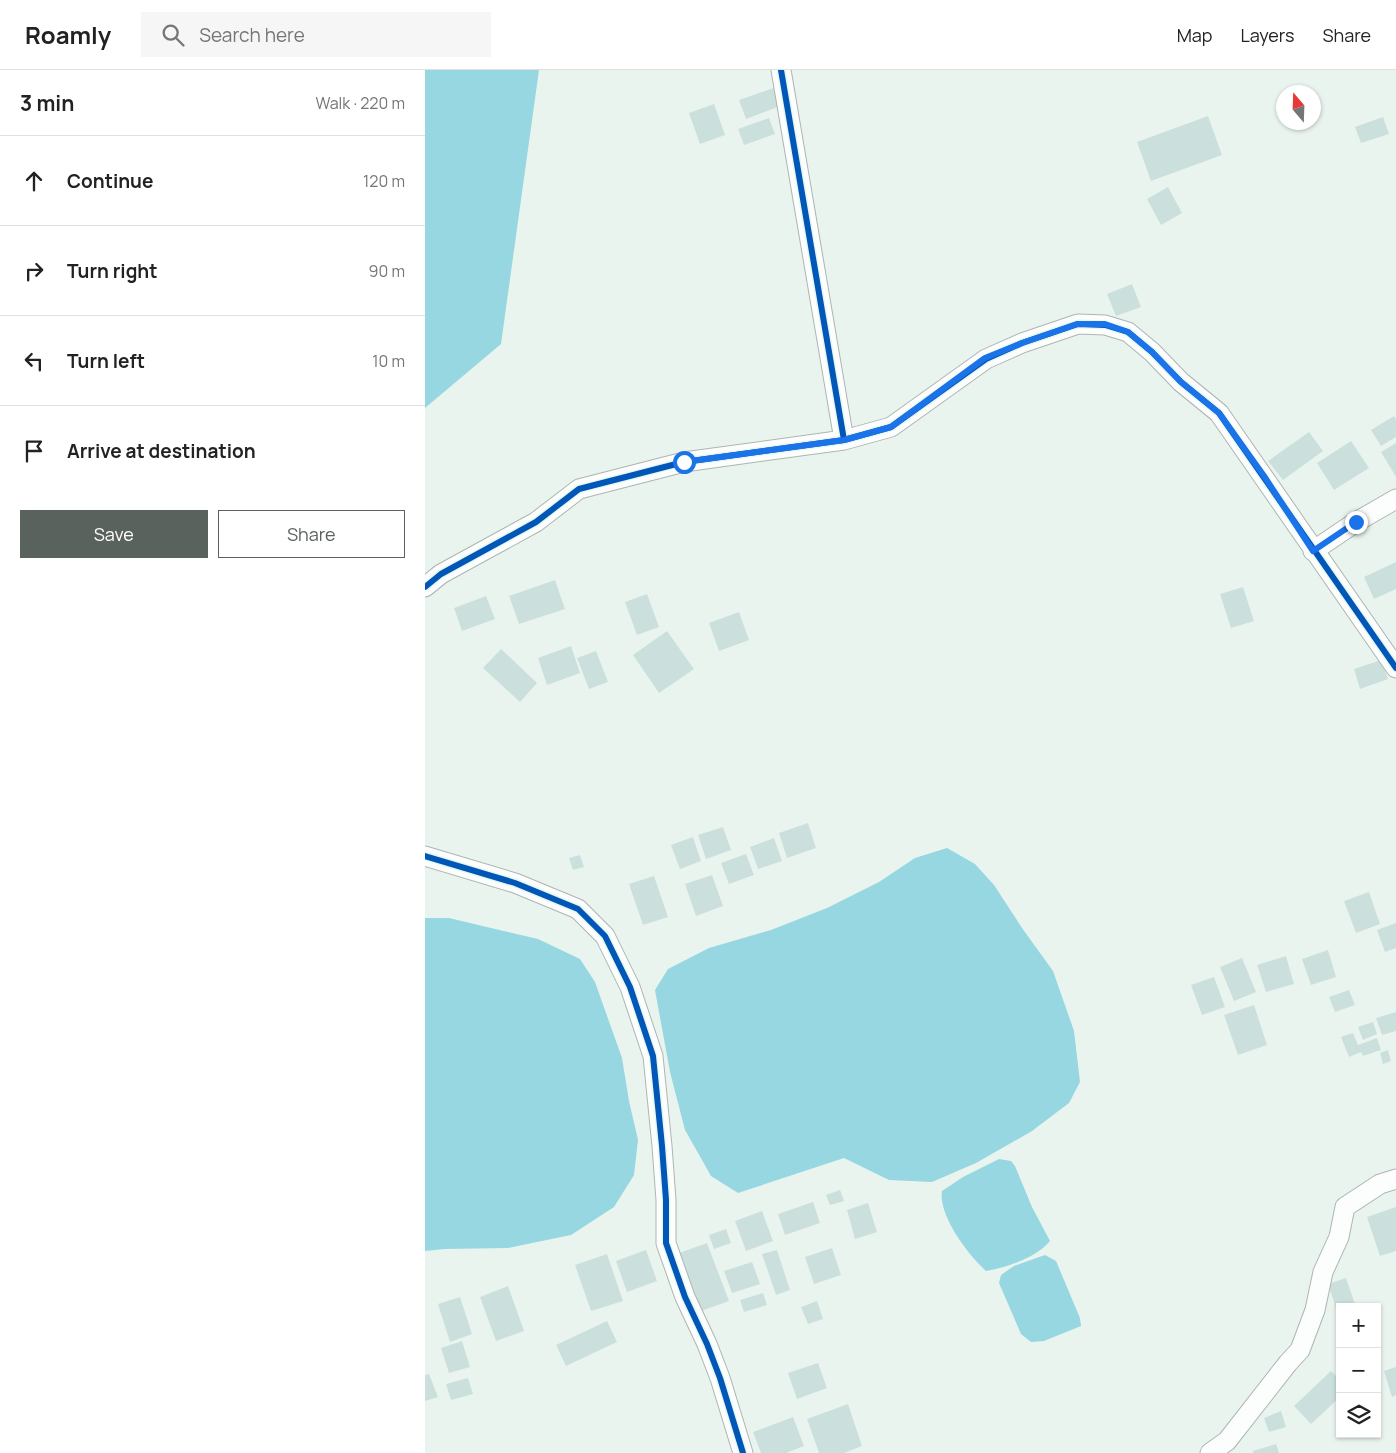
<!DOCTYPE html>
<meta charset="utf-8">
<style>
body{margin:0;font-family:Manrope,sans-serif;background:#f6f6f6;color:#222}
.controls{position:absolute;right:15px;bottom:15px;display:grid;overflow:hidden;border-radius:0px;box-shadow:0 1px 4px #0004}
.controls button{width:45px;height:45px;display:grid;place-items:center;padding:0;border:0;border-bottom:1px solid #e0e0e0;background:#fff;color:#222;font:25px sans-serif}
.compass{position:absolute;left:851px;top:15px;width:45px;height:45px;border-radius:50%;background:#fff;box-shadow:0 1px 4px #0004;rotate:341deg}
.stop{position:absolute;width:15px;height:15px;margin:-11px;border:4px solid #1a73e8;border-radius:50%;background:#fff}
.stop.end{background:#1a73e8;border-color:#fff;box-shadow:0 1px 5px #0008}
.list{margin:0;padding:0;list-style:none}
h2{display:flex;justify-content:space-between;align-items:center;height:65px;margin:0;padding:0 20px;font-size:21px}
h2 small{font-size:16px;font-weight:400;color:#767676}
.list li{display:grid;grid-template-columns:32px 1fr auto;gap:15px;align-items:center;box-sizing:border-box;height:90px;padding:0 20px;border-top:1px solid #e0e0e0}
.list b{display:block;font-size:19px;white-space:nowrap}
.list em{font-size:16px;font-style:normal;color:#767676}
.actions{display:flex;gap:10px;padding:15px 20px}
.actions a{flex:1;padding:11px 0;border:1px solid #5a625e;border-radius:0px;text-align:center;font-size:18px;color:#5a625e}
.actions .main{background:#5a625e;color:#fff}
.icon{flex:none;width:28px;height:28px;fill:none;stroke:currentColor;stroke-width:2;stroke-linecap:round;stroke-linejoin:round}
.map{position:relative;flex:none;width:971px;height:1383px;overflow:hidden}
header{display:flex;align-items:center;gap:30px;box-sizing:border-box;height:70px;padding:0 25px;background:#fff;border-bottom:1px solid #e0e0e0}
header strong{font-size:24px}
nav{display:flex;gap:28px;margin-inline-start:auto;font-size:18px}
.search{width:350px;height:45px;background:#f6f6f6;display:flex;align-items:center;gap:12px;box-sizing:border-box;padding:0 18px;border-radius:0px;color:#767676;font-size:19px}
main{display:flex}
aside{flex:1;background:#fff}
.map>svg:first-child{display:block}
.water{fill:#96d7e2}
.building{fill:#cbe0dd}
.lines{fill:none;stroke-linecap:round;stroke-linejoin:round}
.minor-casing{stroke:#aeb5b1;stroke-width:21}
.minor{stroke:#fcfdfd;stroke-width:19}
.cycleway-casing{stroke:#e7f7f0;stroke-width:9}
.cycleway{stroke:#0057b8;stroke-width:6}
.route{stroke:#1a73e8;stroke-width:6}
</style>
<header>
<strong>Roamly</strong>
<div class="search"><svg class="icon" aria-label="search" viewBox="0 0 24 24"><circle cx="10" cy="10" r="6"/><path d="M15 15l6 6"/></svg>Search here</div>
<nav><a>Map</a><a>Layers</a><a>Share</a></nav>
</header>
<main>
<aside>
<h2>3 min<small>Walk · 220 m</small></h2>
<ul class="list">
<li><svg class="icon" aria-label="ahead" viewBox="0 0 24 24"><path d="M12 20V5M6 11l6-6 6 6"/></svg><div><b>Continue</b></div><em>120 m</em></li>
<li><svg class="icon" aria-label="right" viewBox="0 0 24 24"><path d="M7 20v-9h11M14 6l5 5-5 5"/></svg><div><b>Turn right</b></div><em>90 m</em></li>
<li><svg class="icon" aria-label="left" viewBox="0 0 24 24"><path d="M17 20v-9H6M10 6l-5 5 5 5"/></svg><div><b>Turn left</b></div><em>10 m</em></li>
<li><svg class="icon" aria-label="arrive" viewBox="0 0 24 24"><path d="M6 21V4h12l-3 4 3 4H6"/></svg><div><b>Arrive at destination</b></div></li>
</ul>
<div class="actions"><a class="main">Save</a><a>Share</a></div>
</aside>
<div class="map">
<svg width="971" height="1383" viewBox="0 0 971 1383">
<rect width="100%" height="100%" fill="#eaf4ef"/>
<path class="water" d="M 0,0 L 114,0 L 76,274 L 0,338 Z
M 522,778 L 550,794 L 569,815 L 597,858 L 628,901 L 649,961 L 655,1012 L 644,1033 L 607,1061 L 551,1093 L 507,1112 L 464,1110 L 419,1088 L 313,1123 L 286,1106 L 260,1060 L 245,1002 L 230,920 L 243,899 L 284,878 L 346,860 L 402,838 L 454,812 L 490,788 Z
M 0,848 L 24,848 L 113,869 L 155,889 L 170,912 L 197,988 L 204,1031 L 213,1070 L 209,1105 L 189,1137 L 146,1165 L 83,1178 L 20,1179 L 0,1181 Z
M 574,1089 L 586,1091 L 590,1096 L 607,1137 L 625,1171 C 611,1188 582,1197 561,1201 C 543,1185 513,1145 517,1121 L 538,1107 Z
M 620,1185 L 631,1191 L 655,1248 L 656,1256 L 619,1271 L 606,1272 L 596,1264 L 574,1213 L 576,1205 L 589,1196 Z"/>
<path class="building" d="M 351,17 L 358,35 L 321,49 L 314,30 Z
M 289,34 L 300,65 L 275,74 L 264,43 Z
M 783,46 L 797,85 L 726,111 L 712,72 Z
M 958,47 L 964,64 L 936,73 L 930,57 Z
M 344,48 L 350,64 L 319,75 L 313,59 Z
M 743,117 L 757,143 L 736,155 L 722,129 Z
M 707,214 L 716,237 L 691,246 L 682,224 Z
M 969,346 L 971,349 L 971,367 L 956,376 L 946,360 Z
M 884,362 L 898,381 L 858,410 L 843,391 Z
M 926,371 L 944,398 L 909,420 L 892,393 Z
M 971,373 L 971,407 L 956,382 Z
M 971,492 L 971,519 L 949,529 L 939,507 Z
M 130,510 L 140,539 L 94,554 L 84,526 Z
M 818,517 L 829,551 L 806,558 L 795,524 Z
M 222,524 L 234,557 L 212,565 L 200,532 Z
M 61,526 L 70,549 L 37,561 L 29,538 Z
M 314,542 L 324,570 L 294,581 L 284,553 Z
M 242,561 L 269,599 L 234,623 L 208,585 Z
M 146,576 L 155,603 L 122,615 L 113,588 Z
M 76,579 L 112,613 L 95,632 L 58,598 Z
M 171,581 L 183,612 L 164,619 L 152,588 Z
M 956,590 L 963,609 L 935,619 L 929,599 Z
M 383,753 L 391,778 L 362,788 L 354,763 Z
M 298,757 L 306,780 L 281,789 L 273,765 Z
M 268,767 L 276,791 L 255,799 L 246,775 Z
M 349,768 L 357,791 L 333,799 L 325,777 Z
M 321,784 L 329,805 L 304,814 L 296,793 Z
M 155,785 L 159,797 L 148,800 L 144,788 Z
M 287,805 L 298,836 L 271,846 L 260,814 Z
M 229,806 L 243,847 L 218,855 L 204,814 Z
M 944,822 L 955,854 L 931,863 L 919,831 Z
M 971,853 L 971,878 L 960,882 L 952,860 Z
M 903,880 L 911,907 L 886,915 L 877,889 Z
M 861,886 L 869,914 L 841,922 L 832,895 Z
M 817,888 L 831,922 L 809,931 L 795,897 Z
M 789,907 L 800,937 L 777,945 L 766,915 Z
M 924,920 L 930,935 L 910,942 L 904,927 Z
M 829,935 L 842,975 L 813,985 L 799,945 Z
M 971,942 L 971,961 L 957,965 L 951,948 Z
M 948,952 L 952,964 L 938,970 L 933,957 Z
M 928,963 L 933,975 L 952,968 L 956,980 L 938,986 L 936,982 L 924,987 L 916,967 Z
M 963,980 L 966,991 L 958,994 L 955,983 Z
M 415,1120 L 419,1131 L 405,1135 L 401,1125 Z
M 388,1132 L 395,1153 L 360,1165 L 353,1144 Z
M 443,1133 L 452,1162 L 430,1169 L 422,1140 Z
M 971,1137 L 971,1181 L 955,1186 L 942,1147 Z
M 337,1141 L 348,1171 L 321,1181 L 310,1151 Z
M 301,1159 L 306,1173 L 289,1179 L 284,1165 Z
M 282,1173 L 304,1231 L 276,1241 L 254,1183 Z
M 407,1178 L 416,1205 L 389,1214 L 380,1187 Z
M 221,1180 L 232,1211 L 202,1222 L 191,1191 Z
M 352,1180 L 365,1220 L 351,1225 L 337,1184 Z
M 182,1184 L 198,1231 L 166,1241 L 150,1195 Z
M 327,1192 L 335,1214 L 307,1223 L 299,1201 Z
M 921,1208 L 931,1237 L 915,1237 L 914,1247 L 903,1214 Z
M 83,1216 L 99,1261 L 71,1271 L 55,1227 Z
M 338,1223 L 342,1235 L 319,1242 L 315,1230 Z
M 35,1227 L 47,1264 L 25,1272 L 13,1234 Z
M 392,1231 L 398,1249 L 383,1254 L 376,1237 Z
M 182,1251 L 192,1272 L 141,1296 L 131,1275 Z
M 37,1271 L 45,1297 L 24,1303 L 16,1278 Z
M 393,1293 L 402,1318 L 372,1329 L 363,1303 Z
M 971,1297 L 971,1325 L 967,1327 L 959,1301 Z
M 906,1301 L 915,1310 L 915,1327 L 886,1354 L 869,1336 Z
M 4,1304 L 13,1327 L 0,1331 L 0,1305 Z
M 43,1308 L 48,1324 L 26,1330 L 21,1314 Z
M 423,1334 L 437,1376 L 419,1383 L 394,1383 L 382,1349 Z
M 856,1341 L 861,1357 L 844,1362 L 839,1348 Z
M 368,1347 L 379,1376 L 361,1383 L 336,1383 L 328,1362 Z
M 851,1374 L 854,1383 L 828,1383 L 828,1381 Z"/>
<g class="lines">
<defs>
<path id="minor" d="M 419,370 L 466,357 L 561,289 L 597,273 L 653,254 L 680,255 L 703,262 L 727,282 L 756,312 L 794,343 L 971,598
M 888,481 L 931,452 L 971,429
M 0,517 L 16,504 L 111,452 L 154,419 L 259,392 L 419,370 L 356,0
M 0,786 L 90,813 L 153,839 L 180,866 L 205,917 L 228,986 L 237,1076 L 241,1130 L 241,1173 L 260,1227 L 282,1274 L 295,1308 L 318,1383
M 785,1383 L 802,1371 L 863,1293 L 875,1280 L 890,1240 L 898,1202 L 914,1167 L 920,1137 L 955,1114 L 971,1109"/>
</defs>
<use href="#minor" class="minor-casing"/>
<use href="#minor" class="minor"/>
<defs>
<path id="cycleway" d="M 419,370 L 466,357 L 561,289 L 597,273 L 653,254 L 680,255 L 703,262 L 727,282 L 756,312 L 794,343 L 971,598
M 0,517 L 16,504 L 111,452 L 154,419 L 259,392 L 419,370 L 356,0
M 0,786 L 90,813 L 153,839 L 180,866 L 205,917 L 228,986 L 237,1076 L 241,1130 L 241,1173 L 260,1227 L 282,1274 L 295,1308 L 318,1383"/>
</defs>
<use href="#cycleway" class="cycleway-casing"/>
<use href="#cycleway" class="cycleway"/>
</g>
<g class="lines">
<path class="route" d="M 259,392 L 419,370 L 466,357 L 560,288 L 597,273 L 652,254 L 680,254 L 703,262 L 727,282 L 756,312 L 794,343 L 839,406 L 888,481 L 931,452"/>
</g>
</svg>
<div class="controls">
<button>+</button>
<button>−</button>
<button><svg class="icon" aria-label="layers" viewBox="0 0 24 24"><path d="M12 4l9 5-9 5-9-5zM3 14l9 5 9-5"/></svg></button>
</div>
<svg class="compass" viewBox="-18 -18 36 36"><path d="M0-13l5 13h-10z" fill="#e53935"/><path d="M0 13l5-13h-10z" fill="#767676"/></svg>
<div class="stop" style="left:259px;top:392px"></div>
<div class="stop end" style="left:931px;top:452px"></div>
</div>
</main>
